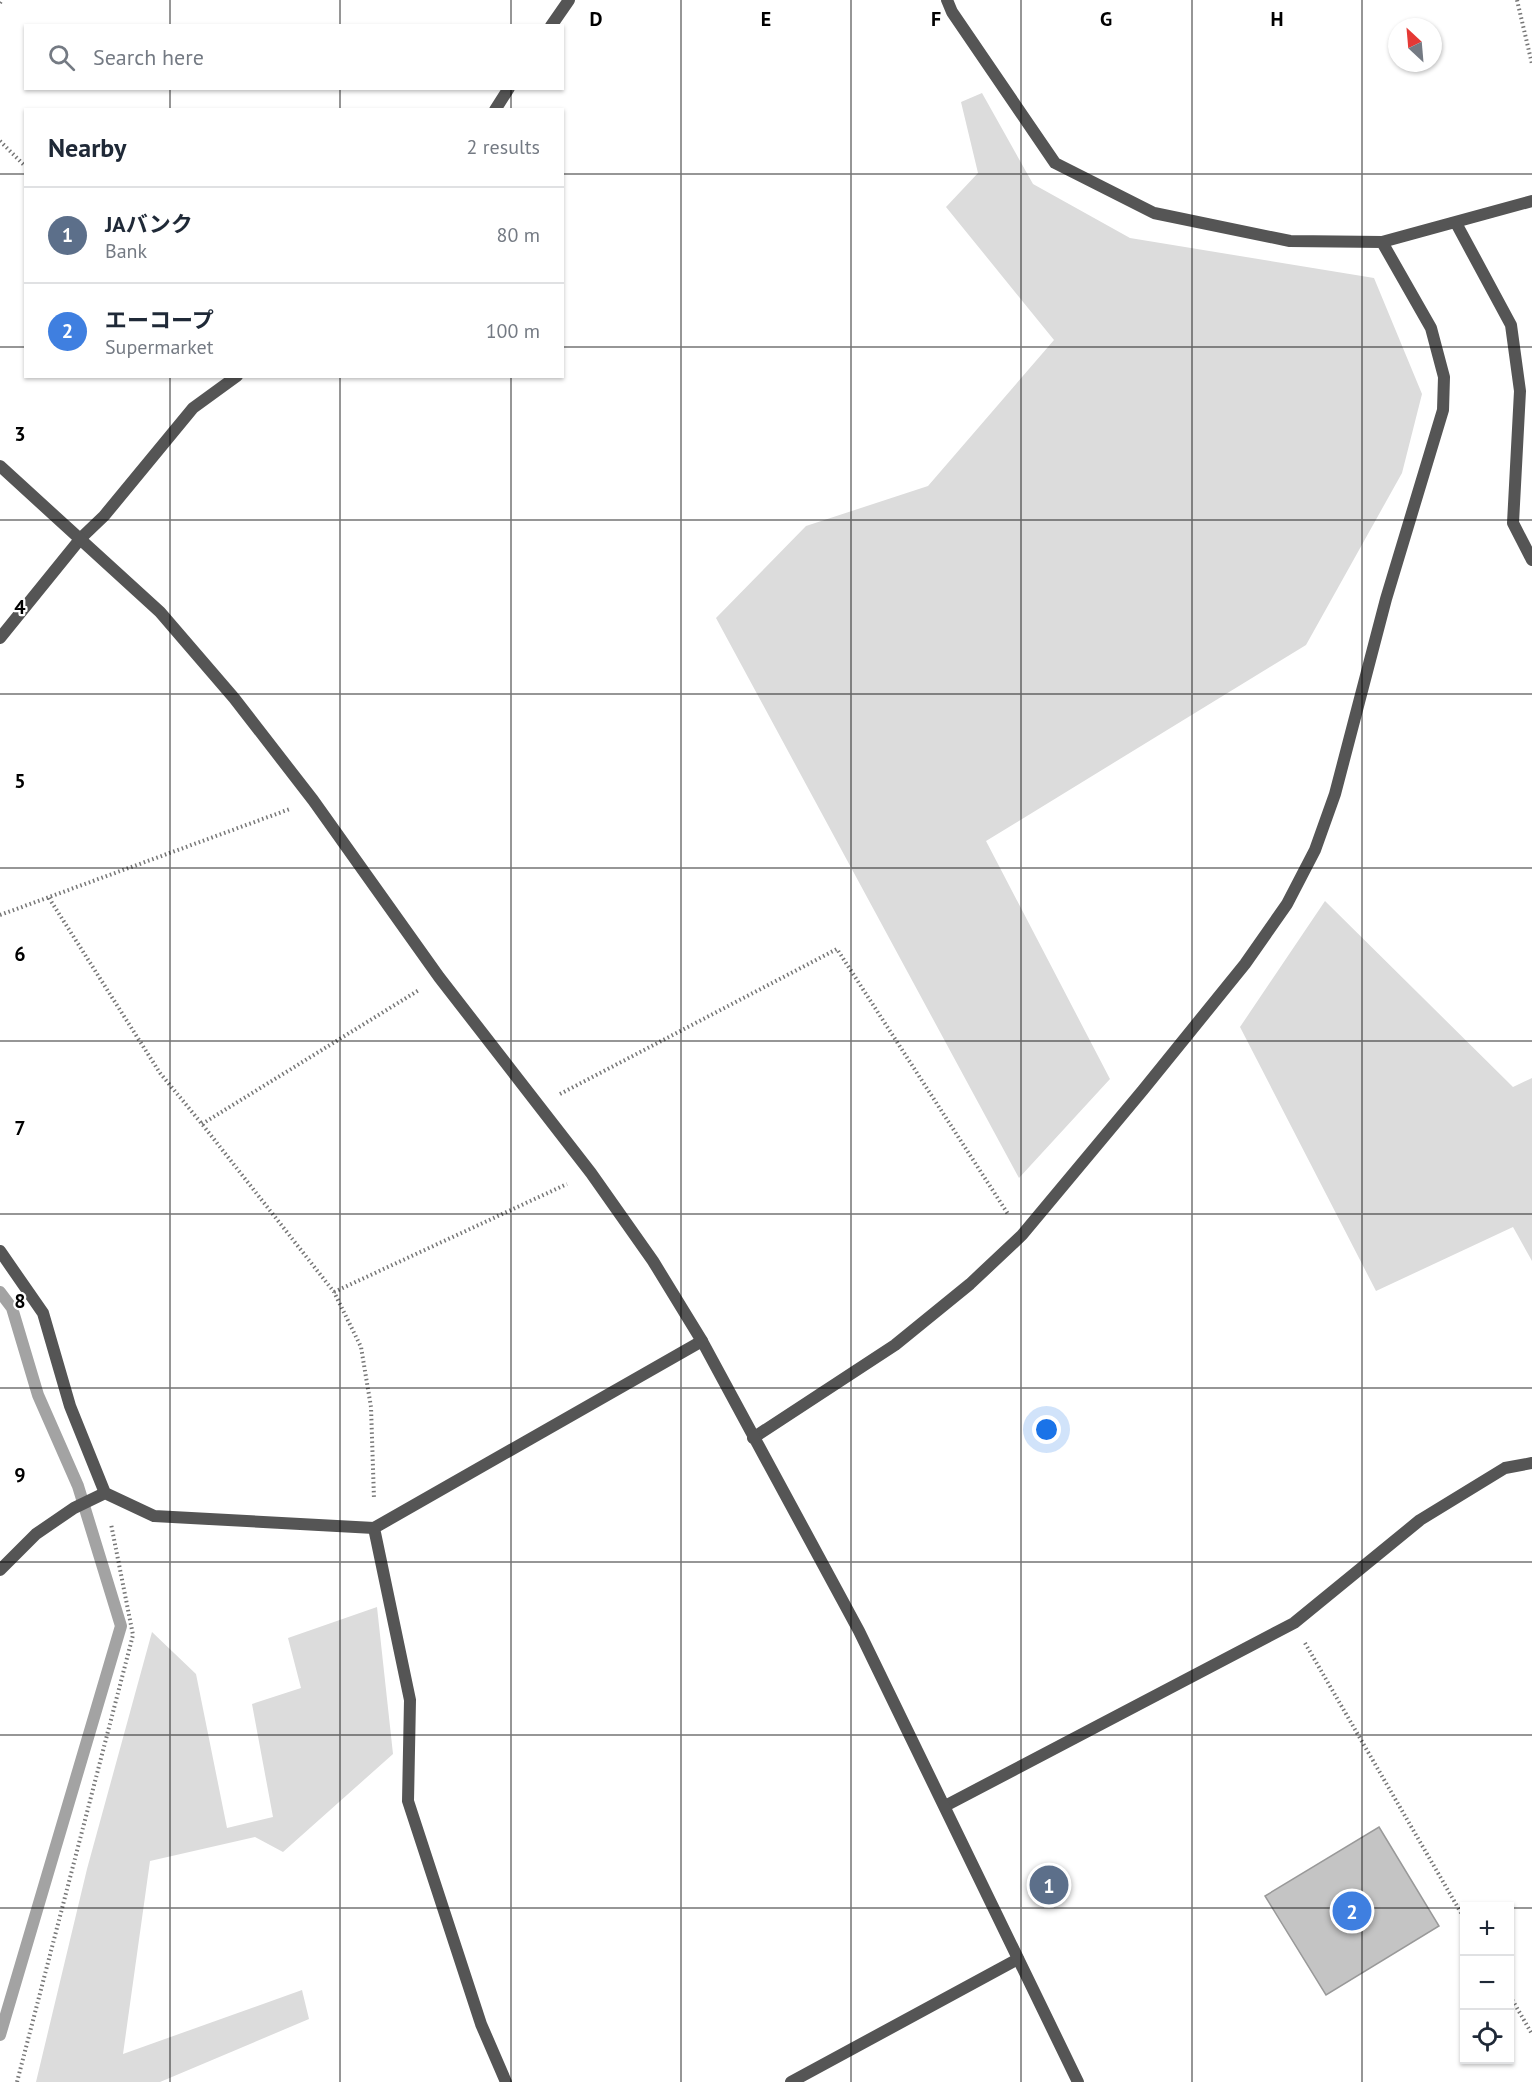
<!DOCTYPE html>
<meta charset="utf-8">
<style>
body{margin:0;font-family:"PT Sans","Noto Sans JP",sans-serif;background:#f6f6f7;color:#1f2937}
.controls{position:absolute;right:18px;bottom:18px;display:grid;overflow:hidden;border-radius:0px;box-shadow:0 2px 4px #0004}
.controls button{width:54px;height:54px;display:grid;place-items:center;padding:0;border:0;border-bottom:2px solid #e0e1e3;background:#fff;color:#1f2937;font:30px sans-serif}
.compass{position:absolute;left:1388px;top:18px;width:54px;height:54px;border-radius:50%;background:#fff;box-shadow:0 2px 4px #0004;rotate:334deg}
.you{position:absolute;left:1047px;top:1430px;width:21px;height:21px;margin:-15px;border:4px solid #fff;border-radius:50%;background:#1a73e8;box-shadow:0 0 0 9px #1a73e833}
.badge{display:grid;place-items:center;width:39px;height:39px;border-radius:50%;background:#000;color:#fff;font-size:20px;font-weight:700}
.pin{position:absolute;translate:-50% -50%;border:3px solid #fff;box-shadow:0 2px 6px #0006}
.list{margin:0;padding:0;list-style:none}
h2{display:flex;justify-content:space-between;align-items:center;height:78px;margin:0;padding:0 24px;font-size:26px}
h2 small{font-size:20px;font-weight:400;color:#747a83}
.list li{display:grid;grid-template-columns:39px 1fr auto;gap:18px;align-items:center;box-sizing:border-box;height:96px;padding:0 24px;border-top:2px solid #e0e1e3}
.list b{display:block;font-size:22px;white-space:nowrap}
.list p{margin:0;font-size:20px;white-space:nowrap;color:#747a83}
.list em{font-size:20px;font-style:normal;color:#747a83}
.icon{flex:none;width:33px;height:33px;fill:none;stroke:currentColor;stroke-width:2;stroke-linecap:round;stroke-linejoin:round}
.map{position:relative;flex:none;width:1532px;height:2082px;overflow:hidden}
.search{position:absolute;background:#fff;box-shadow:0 2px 4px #0004;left:24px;top:24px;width:540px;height:66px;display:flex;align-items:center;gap:15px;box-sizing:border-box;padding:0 21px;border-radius:0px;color:#747a83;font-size:22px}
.panel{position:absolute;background:#fff;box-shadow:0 2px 4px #0004;left:24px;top:108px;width:540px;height:270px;border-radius:0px}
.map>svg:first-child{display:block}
.green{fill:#dcdcdc}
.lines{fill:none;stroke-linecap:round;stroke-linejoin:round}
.stream{stroke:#a3a3a3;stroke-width:12}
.building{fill:#c4c4c4;stroke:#999;stroke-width:1.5}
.path{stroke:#777;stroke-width:4;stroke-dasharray:1.5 3;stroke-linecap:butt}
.minor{stroke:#555;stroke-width:12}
.tertiary{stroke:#555;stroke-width:12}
.grid{fill:none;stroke:#000;stroke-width:1.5;stroke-opacity:0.55}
.grid-label{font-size:20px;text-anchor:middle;font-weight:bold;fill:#000;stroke:#fff;stroke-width:4.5;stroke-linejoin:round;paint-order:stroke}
</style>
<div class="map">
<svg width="1532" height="2082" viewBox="0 0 1532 2082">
<rect width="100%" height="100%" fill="#fff"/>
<path class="green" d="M 982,93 L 1033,184 L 1130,238 L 1374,278 L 1422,394 L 1402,473 L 1306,645 L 986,841 L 1110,1079 L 1019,1178 L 716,618 L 806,526 L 928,486 L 1054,340 L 946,207 L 978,173 L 961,102 Z
M 1325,901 L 1513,1087 L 1532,1078 L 1532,1261 L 1513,1227 L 1376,1291 L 1240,1027 Z
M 377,1607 L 393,1754 L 283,1852 L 255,1837 L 150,1861 L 123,2054 L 302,1990 L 309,2019 L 160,2082 L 36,2082 L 87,1869 L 152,1632 L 196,1674 L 227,1828 L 273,1817 L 252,1704 L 301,1688 L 288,1638 Z"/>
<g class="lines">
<path class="stream" d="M 0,1292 L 12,1308 L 38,1395 L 78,1486 L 121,1626 L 0,2035"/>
</g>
<path class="building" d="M 1379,1827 L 1439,1926 L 1326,1995 L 1265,1896 Z"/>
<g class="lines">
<path class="path" d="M 1517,0 L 1532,64
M 0,3 L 2,0
M 0,141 L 26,167
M 49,898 L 160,1073 L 202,1124 L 334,1292 L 361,1347 L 371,1407 L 374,1499
M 0,915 L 290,809
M 560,1094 L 837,949 L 1008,1214
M 202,1124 L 419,990
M 334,1292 L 567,1184
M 1305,1643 L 1464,1918
M 1510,1996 L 1532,2034
M 17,2082 L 133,1635 L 111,1524"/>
<path class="minor" d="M 947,0 L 952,12 L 1055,163 L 1154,213 L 1290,241 L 1382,242 L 1532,201
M 551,26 L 569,0
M 495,110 L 509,88
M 1456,223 L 1511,325 L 1520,391 L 1513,523 L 1532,560
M 0,638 L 81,538 L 104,516 L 193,408 L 237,376
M 0,1251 L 43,1313 L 70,1406 L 105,1493
M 753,1438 L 895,1345 L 970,1284 L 1022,1235 L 1143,1090 L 1245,964 L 1287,904 L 1315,850 L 1335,794 L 1386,599 L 1443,410 L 1444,377 L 1431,328 L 1382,242
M 374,1528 L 410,1700 L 408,1801 L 481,2024 L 506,2082
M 0,1570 L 36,1534 L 74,1508 L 105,1493 L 154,1516 L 374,1528 L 702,1341
M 945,1806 L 1294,1623 L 1420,1520 L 1505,1468 L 1532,1463
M 791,2082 L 1018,1959"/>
<path class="tertiary" d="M 0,466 L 160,612 L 234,698 L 313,800 L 439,977 L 591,1173 L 653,1261 L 702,1341 L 859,1631 L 1078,2082"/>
</g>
<path class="grid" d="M 170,0 L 170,26M 340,0 L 340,26M 511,0 L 511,26M 681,0 L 681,2082M 851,0 L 851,2082M 1021,0 L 1021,2082M 1192,0 L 1192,2082M 1362,0 L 1362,2082M 170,88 L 170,110M 340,88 L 340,110M 511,88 L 511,110M 0,174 L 26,174M 562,174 L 1532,174M 0,347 L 26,347M 562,347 L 1532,347M 170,376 L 170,2082M 340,376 L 340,2082M 511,376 L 511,2082M 0,520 L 1532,520M 0,694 L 1532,694M 0,868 L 1532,868M 0,1041 L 1532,1041M 0,1214 L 1532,1214M 0,1388 L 1532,1388M 0,1562 L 1532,1562M 0,1735 L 1532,1735M 0,1908 L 1464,1908M 1510,1908 L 1532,1908"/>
<g class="grid-label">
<text x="596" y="26">D</text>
<text x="766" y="26">E</text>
<text x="936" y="26">F</text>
<text x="1106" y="26">G</text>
<text x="1277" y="26">H</text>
<text x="20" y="441">3</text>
<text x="20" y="614">4</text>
<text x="20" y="788">5</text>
<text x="20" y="961">6</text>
<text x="20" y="1135">7</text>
<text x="20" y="1308">8</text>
<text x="20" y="1482">9</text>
</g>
</svg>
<div class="controls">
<button>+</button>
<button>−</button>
<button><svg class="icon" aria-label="locate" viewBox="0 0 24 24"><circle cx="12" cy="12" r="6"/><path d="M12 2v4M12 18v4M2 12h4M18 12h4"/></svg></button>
</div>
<svg class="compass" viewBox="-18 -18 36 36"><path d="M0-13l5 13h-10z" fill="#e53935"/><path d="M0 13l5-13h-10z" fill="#747a83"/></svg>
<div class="you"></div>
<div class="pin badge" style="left:1049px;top:1885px;background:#5c6f8a">1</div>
<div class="pin badge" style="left:1352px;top:1911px;background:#3f7fe0">2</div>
<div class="search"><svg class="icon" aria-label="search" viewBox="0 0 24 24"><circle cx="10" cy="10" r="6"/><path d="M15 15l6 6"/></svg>Search here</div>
<section class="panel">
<h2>Nearby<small>2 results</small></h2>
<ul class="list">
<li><span class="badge" style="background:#5c6f8a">1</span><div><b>JAバンク</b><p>Bank</p></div><em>80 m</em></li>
<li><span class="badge" style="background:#3f7fe0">2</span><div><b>エーコープ</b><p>Supermarket</p></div><em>100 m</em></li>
</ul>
</section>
</div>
